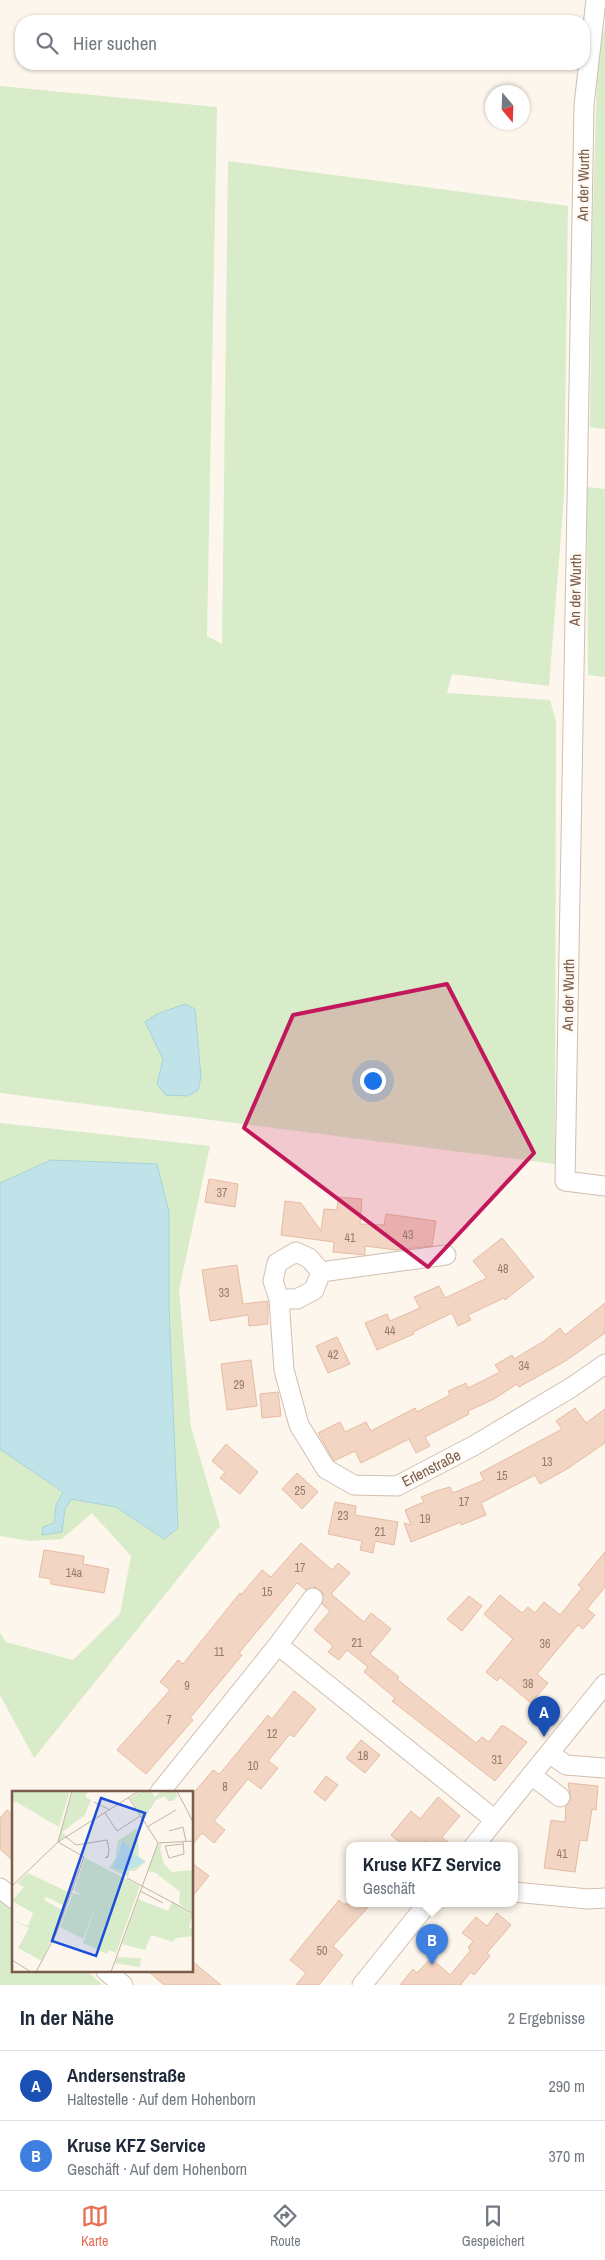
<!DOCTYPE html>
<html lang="de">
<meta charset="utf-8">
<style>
body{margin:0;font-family:"Archivo Narrow",sans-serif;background:#f2f2f3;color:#1f2937}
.compass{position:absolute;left:485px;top:85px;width:45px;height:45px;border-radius:50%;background:#fff;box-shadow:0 1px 4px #0004;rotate:161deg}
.you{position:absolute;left:372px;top:1080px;width:18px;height:18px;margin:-12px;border:4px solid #fff;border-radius:50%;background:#1a73e8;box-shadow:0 0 0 8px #1a73e833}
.badge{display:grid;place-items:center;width:32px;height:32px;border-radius:50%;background:#e76f51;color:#fff;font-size:16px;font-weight:700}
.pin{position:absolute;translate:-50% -41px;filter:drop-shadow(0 1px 2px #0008)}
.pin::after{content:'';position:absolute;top:26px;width:18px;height:15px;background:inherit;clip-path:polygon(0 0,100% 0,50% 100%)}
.popup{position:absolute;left:346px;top:1842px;width:172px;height:65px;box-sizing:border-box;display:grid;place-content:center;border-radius:10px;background:#fff;filter:drop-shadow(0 1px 4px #0005);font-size:16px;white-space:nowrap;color:#747a83}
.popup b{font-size:19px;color:#1f2937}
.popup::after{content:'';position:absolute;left:50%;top:100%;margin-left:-10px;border:10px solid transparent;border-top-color:#fff}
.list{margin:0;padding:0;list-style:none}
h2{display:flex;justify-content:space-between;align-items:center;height:65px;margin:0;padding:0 20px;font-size:21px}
h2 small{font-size:16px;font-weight:400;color:#747a83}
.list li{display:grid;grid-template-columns:32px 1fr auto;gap:15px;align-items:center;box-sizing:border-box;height:70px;padding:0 20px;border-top:1px solid #e0e1e3}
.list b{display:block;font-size:19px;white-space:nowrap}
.list p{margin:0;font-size:16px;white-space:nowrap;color:#747a83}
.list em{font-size:16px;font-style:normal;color:#747a83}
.icon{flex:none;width:28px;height:28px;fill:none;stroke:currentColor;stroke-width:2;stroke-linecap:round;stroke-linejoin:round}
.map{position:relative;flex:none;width:605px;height:1985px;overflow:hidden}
.search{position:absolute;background:#fff;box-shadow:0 1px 4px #0004;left:15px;right:15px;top:15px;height:55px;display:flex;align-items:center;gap:12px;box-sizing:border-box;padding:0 18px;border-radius:20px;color:#747a83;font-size:19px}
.sheet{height:205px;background:#fff}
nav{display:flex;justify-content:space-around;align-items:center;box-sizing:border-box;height:70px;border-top:1px solid #e0e1e3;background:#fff;font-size:14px;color:#747a83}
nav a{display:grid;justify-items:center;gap:2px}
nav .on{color:#e76f51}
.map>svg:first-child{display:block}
.green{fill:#d8ecc9;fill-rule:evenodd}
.water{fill:#bfe3e8;stroke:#a5d3da}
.building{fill:#f3d5c3;stroke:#e6bba3}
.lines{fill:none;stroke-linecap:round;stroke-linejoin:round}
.minor-casing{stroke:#d1beb0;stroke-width:21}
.minor{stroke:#fff;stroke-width:19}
.marked{fill:#c2185b;fill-opacity:0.2;stroke:#c2185b;stroke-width:4;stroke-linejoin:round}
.labels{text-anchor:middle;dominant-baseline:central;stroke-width:5;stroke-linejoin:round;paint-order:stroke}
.number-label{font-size:12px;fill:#987a6a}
.street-label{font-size:15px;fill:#7a5c4d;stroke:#fffaf3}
.inset-road{fill:none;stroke:#c5b3a7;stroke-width:1}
.view{fill:#1d4ed8;fill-opacity:0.15;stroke:#1d4ed8;stroke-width:2.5}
.inset-edge{fill:none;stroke:#7a5c4d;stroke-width:2.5}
</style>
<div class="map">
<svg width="605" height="1985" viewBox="0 0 605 1985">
<rect width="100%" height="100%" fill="#fdf6ec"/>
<path class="green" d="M 605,27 L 605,429 L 590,427 L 592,241 L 598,46 Z
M 0,86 L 217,107 L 207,636 L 222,644 L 228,161 L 568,206 L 564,497 L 549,686 L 452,674 L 447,693 L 550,700 L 556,722 L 555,1164 L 0,1093 ZM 195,1008 L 201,1077 L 198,1090 L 157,1084 L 163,1059 L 145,1022 Z
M 587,487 L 605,489 L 605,677 L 588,675 Z
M 0,1123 L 210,1146 L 179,1290 L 191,1427 L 220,1526 L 34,1758 L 0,1695 L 0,1633 L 6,1642 L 73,1660 L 120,1614 L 131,1556 L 92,1513 L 62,1539 L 30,1541 L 0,1536 L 0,1449 L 63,1492 L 56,1505 L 54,1523 L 43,1527 L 42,1535 L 62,1532 L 65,1509 L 71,1499 L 116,1507 L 164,1539 L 178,1528 L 169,1307 L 169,1212 L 51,1160 L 0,1183 Z
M 0,1900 L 14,1911 L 14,1971 L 87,1971 L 103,1985 L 0,1985 Z"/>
<path class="water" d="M 185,1004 L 195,1009 L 201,1077 L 198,1090 L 188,1096 L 166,1095 L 157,1084 L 163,1059 L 145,1022 L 157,1014 Z
M 51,1160 L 157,1164 L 169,1212 L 169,1307 L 178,1528 L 164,1539 L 116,1507 L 71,1499 L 65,1509 L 62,1532 L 42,1535 L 43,1527 L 54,1523 L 56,1505 L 63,1492 L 0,1449 L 0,1183 Z"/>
<path class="building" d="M 209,1179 L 238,1184 L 235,1207 L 205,1202 Z
M 338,1197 L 362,1199 L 360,1224 L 384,1225 L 386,1214 L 436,1221 L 432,1246 L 396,1250 L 365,1246 L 365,1255 L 333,1252 L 334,1242 L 281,1235 L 285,1201 L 301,1203 L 321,1231 L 324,1209 L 337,1210 Z
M 502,1238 L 534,1277 L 505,1300 L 504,1298 L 468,1315 L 471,1320 L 458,1326 L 452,1313 L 413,1332 L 414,1334 L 377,1350 L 365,1323 L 387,1314 L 390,1321 L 420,1308 L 414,1297 L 439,1286 L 445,1298 L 487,1278 L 473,1261 Z
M 237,1265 L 243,1304 L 268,1301 L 268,1324 L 249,1326 L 248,1315 L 210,1321 L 202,1270 Z
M 605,1303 L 605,1333 L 567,1360 L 519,1387 L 517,1384 L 494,1399 L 468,1411 L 469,1414 L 425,1437 L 430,1446 L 416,1453 L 409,1439 L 361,1463 L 355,1451 L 334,1461 L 318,1433 L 340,1422 L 345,1432 L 366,1422 L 371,1431 L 415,1408 L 417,1412 L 450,1395 L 448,1391 L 466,1383 L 468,1388 L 500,1372 L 495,1365 L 512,1355 L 514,1359 L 544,1341 L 560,1328 L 565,1335 Z
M 337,1337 L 350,1364 L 328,1373 L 316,1346 Z
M 251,1360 L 257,1406 L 227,1410 L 221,1364 Z
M 278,1392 L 281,1416 L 262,1418 L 260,1394 Z
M 575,1408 L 586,1423 L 605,1409 L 605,1443 L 567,1469 L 540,1484 L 535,1475 L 481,1503 L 486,1515 L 461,1525 L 461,1522 L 411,1542 L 404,1523 L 411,1525 L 405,1510 L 424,1502 L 421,1497 L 436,1491 L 450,1487 L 453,1493 L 484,1480 L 480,1473 L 562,1429 L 556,1421 Z
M 226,1444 L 258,1472 L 240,1494 L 220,1478 L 225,1472 L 212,1461 Z
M 297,1473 L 318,1492 L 302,1509 L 282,1489 Z
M 335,1502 L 356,1506 L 355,1515 L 398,1522 L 394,1545 L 375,1541 L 373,1553 L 360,1550 L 362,1541 L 328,1534 Z
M 301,1543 L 332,1570 L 338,1563 L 350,1573 L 331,1594 L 364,1622 L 371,1613 L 391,1629 L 370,1654 L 399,1677 L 397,1679 L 476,1743 L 482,1737 L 489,1742 L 501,1726 L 504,1726 L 527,1742 L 495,1781 L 392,1701 L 395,1698 L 364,1672 L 368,1667 L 347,1650 L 339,1660 L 328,1652 L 333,1646 L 314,1630 L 330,1611 L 322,1604 L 323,1593 L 315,1587 L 306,1590 L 297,1583 L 239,1653 L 242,1655 L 190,1718 L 193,1720 L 146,1774 L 117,1750 L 170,1690 L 160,1682 L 178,1660 L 183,1664 L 240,1593 L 241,1595 L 262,1570 L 271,1577 Z
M 44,1550 L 84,1556 L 83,1564 L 109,1569 L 104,1593 L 51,1584 L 51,1579 L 39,1577 Z
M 605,1552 L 605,1587 L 587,1609 L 595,1615 L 583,1629 L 578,1625 L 537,1674 L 548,1683 L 531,1703 L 500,1677 L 497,1681 L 486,1672 L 513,1639 L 484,1614 L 500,1595 L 522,1613 L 528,1607 L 535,1613 L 544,1602 L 560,1615 L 582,1588 L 578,1585 Z
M 469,1596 L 482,1606 L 462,1631 L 447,1619 Z
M 294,1691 L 316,1709 L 294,1737 L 290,1734 L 268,1761 L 278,1768 L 261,1789 L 248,1779 L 214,1821 L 225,1830 L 214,1843 L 202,1833 L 192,1845 L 192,1795 L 213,1770 L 219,1774 L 223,1770 L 268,1715 L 272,1719 Z
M 361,1740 L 380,1755 L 365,1773 L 346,1758 Z
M 326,1776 L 338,1785 L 325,1801 L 314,1792 Z
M 568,1783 L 598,1786 L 596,1810 L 592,1809 L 587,1841 L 580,1840 L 575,1872 L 544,1868 L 551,1820 L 565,1822 L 566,1806 L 571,1799 Z
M 438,1797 L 460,1816 L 442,1837 L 452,1846 L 432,1846 L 426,1841 L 421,1846 L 404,1846 L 391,1835 L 411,1811 L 420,1819 Z
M 7,1810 L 14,1816 L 14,1862 L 0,1849 L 0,1818 Z
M 192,1863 L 209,1876 L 192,1897 Z
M 339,1900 L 343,1904 L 371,1904 L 333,1946 L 343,1955 L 319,1985 L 296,1985 L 306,1973 L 290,1960 Z
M 497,1913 L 511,1925 L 487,1953 L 490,1956 L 474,1975 L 471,1972 L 461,1984 L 462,1985 L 400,1985 L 413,1969 L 417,1973 L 431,1958 L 450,1975 L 471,1950 L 468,1948 L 473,1941 L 462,1933 L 476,1917 L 487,1926 Z
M 192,1961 L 221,1985 L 164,1985 L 148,1971 L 192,1971 Z"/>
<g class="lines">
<defs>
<path id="minor" d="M 596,0 L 584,105 L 565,1181 L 605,1186
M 321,1272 L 446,1255
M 279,1299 L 297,1299 L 314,1290 L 321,1272 L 309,1258 L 296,1252 L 277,1263 L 273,1281 L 279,1299 L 284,1370 L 299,1425 L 326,1469 L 354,1485 L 397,1486 L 475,1445 L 572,1387 L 605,1364
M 278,1645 L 313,1598
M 549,1753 L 566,1765 L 605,1768
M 531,1775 L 560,1797
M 160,1792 L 278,1645 L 495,1820
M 474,1846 L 605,1684
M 0,1888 L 14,1899
M 514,1892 L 588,1899 L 605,1898
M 106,1971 L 123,1985
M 362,1985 L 427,1904"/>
</defs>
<use href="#minor" class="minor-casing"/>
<use href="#minor" class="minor"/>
</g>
<path class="marked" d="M 447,984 L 534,1153 L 428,1267 L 244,1128 L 293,1015 Z"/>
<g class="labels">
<g class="number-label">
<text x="222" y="1193">37</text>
<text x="408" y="1235">43</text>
<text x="350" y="1238">41</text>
<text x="503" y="1269">48</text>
<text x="224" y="1293">33</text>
<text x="390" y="1331">44</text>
<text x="333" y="1355">42</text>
<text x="524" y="1366">34</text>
<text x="239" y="1385">29</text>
<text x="547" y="1462">13</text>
<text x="502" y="1476">15</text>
<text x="300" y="1491">25</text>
<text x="464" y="1502">17</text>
<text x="343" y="1516">23</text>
<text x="425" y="1519">19</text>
<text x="380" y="1532">21</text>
<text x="300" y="1568">17</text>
<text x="74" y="1573">14a</text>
<text x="267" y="1592">15</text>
<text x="357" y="1643">21</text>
<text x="545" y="1644">36</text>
<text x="219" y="1652">11</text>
<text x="528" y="1684">38</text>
<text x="187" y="1686">9</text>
<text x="169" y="1720">7</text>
<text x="272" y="1734">12</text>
<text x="363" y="1756">18</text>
<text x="497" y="1760">31</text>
<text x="253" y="1766">10</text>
<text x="225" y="1787">8</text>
<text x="562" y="1854">41</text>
<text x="322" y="1951">50</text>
</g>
<g class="street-label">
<text transform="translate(583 185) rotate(-89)">An der Wurth</text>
<text transform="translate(575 590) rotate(-89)">An der Wurth</text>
<text transform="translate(568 995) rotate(-89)">An der Wurth</text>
<text transform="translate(431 1468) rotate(-27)">Erlenstraße</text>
</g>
</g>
<g transform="translate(12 1791)">
<rect width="181" height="181" fill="#fdf6ec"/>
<path d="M 0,0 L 58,0 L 47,36 L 4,11 L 0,12 ZM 61,0 L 76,0 L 73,6 L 79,9 L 73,24 L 50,41 L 55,45 L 47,50 L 46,48 ZM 130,0 L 139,0 L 143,6 L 149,0 L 163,0 L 166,5 L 161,10 L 156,10 L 153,5 L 144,9 L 132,28 L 118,7 ZM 125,37 L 127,65 L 134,70 L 123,80 L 118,80 L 116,86 L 97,77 L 103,68 L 106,50 ZM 109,51 L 121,62 L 133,70 L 102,74 ZM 150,53 L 148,58 L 152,73 L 160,81 L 181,79 L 181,122 L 167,113 L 168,101 L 144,82 L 136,80 L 145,54 ZM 73,67 L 128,95 L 104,162 L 97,159 L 95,163 L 71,152 L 84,114 L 71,148 L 48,136 L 61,102 L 69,104 L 62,99 ZM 16,82 L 58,102 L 53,115 L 34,106 L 32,109 L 52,120 L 30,170 L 6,157 L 17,137 L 0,129 L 16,135 L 21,122 L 0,110 L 12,96 L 5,92 ZM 126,108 L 156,120 L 160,110 L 181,124 L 177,137 L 181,137 L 181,145 L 164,147 L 161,151 L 139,144 L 133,159 L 110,153 ZM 105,166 L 129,167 L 128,176 L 103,172 Z" fill="#d8ecc9" fill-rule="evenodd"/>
<path d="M 110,50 L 116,55 L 117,53 L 119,53 L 116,56 L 121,62 L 133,71 L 115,80 L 101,77 Z" fill="#bfe3e8"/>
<path class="inset-road" d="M 165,0 L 182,33M 117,7 L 146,52M 82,11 L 98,19M 93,22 L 105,40 L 128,25M 135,36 L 164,19M 157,40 L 171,36 L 174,51M 54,46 L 64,54 L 95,49 L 97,59 L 96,66 L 93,67 L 96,65M 46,51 L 60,0M 171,51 L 172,63 L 157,67 L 153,55 L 171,53M 146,52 L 182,50M 115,87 L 182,123M 0,95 L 46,51 L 127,0M 128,100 L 151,112M 0,169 L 19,181M 24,181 L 44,143 L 72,66 L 46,51M 99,181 L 146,52"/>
<path class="view" d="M 89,7 L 133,22 L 84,165 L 40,150 Z"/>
<rect width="181" height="181" class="inset-edge"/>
</g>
</svg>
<svg class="compass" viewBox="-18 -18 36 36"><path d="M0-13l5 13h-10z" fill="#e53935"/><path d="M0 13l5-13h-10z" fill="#747a83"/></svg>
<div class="you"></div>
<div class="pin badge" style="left:544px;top:1737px;background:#1a4fb4">A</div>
<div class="pin badge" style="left:432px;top:1965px;background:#3f7fe0">B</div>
<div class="popup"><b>Kruse KFZ Service</b>Geschäft</div>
<div class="search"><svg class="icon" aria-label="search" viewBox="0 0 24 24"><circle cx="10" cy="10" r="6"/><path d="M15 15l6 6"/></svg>Hier suchen</div>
</div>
<section class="sheet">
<h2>In der Nähe<small>2 Ergebnisse</small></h2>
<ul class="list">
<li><span class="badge" style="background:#1a4fb4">A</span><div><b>Andersenstraße</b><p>Haltestelle · Auf dem Hohenborn</p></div><em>290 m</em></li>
<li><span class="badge" style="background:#3f7fe0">B</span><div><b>Kruse KFZ Service</b><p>Geschäft · Auf dem Hohenborn</p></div><em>370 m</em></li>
</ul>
</section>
<nav>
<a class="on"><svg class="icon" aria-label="map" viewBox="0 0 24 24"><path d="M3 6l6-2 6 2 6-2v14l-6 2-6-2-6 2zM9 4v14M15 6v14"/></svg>Karte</a>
<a><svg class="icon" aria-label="directions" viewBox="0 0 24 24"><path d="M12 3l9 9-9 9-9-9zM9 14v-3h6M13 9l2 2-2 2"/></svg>Route</a>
<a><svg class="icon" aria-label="saved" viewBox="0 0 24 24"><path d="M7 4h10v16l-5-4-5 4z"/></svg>Gespeichert</a>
</nav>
